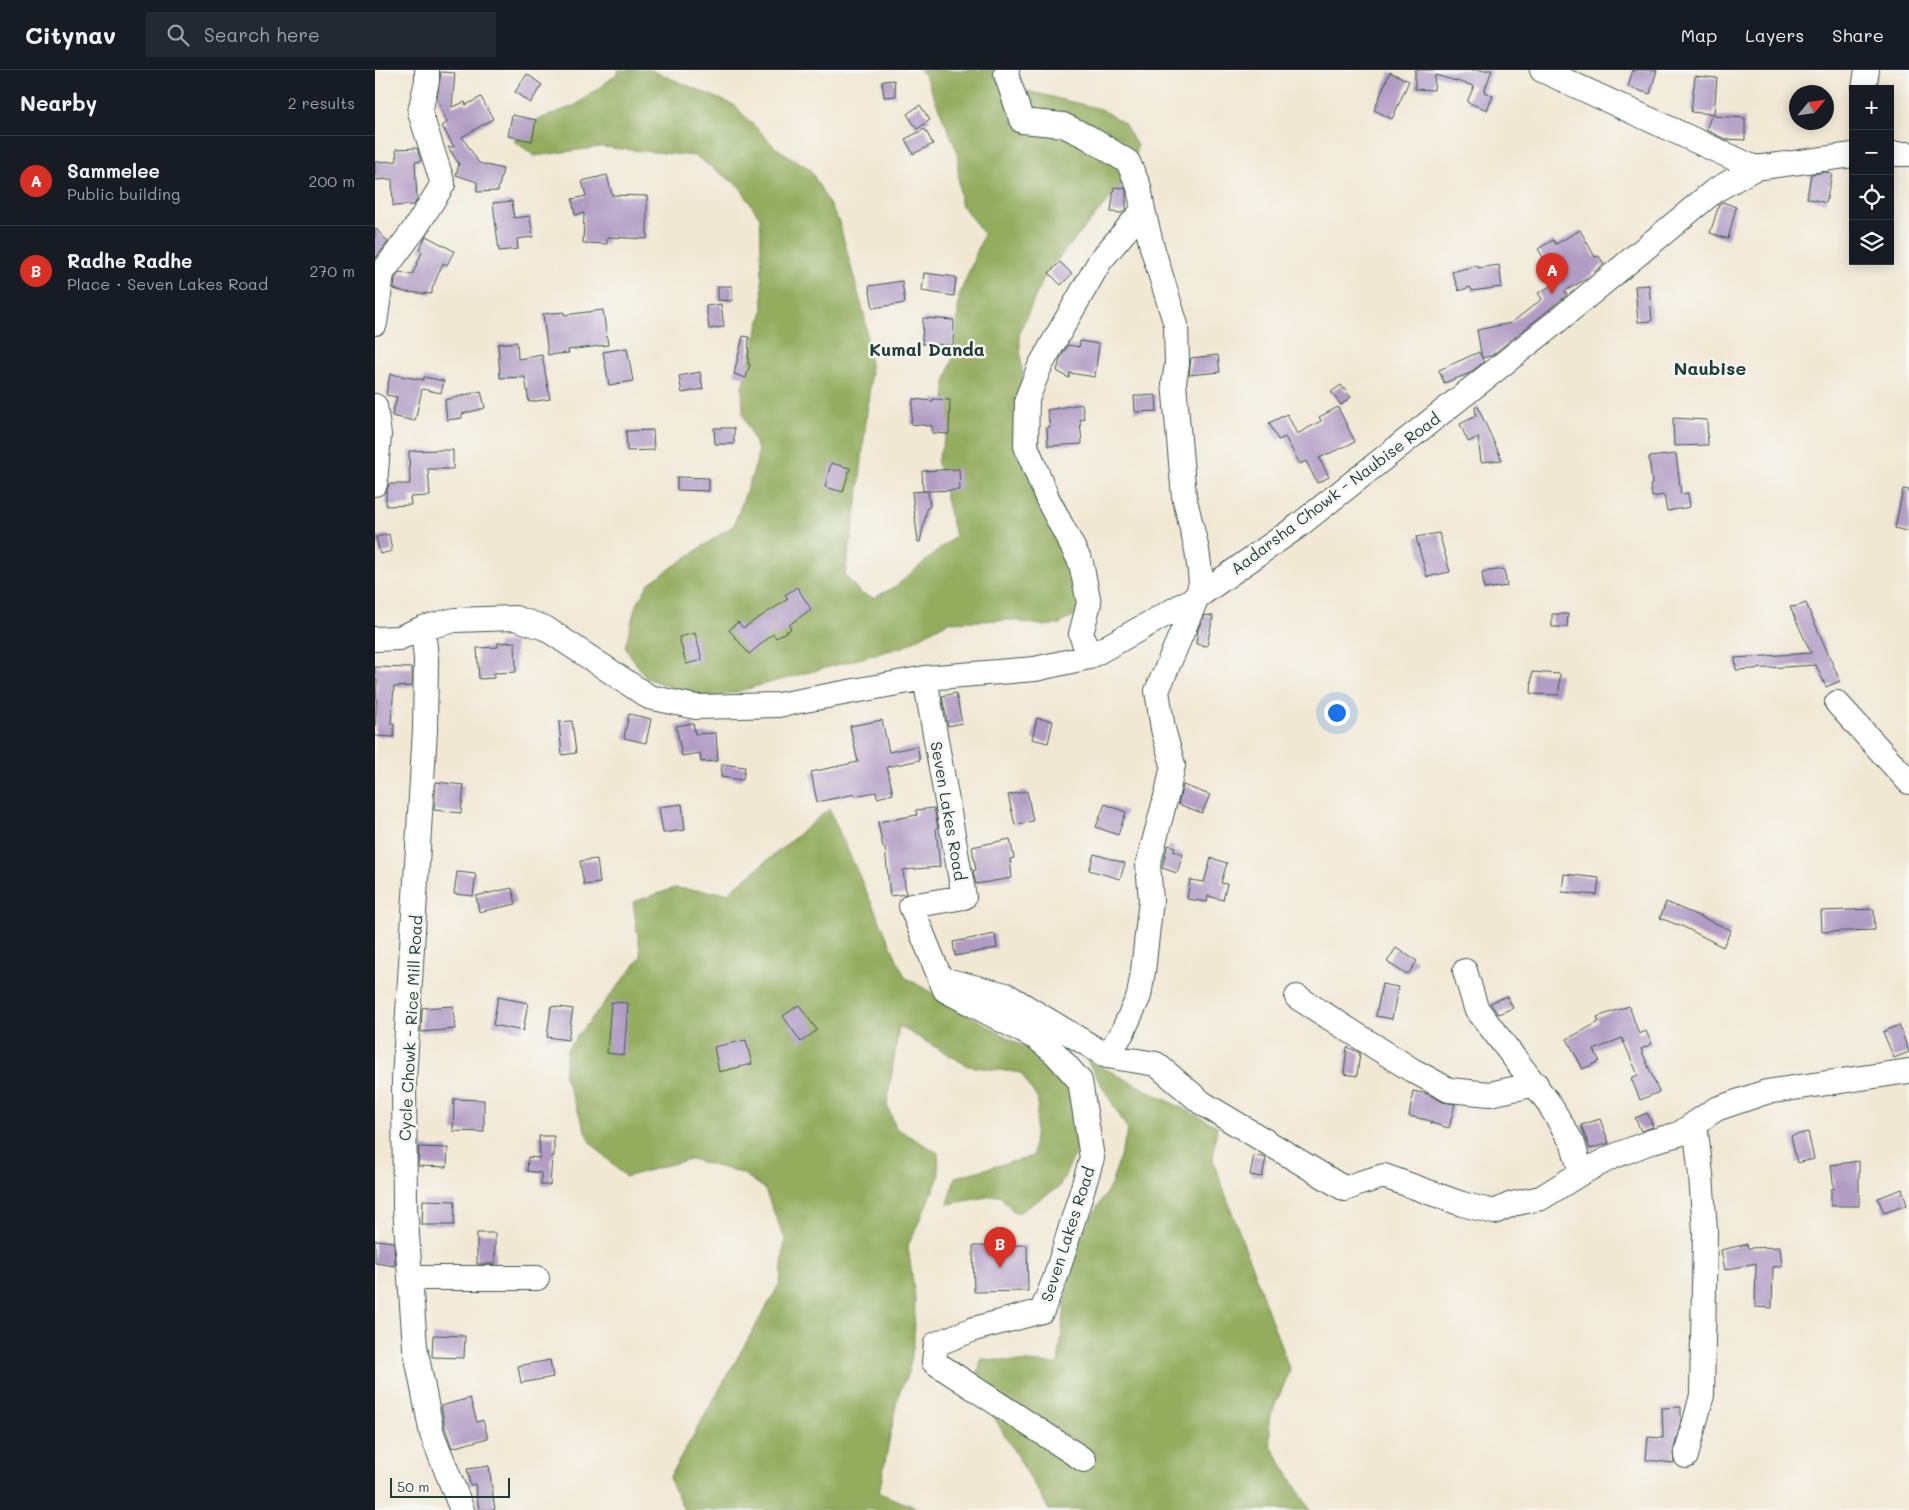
<!DOCTYPE html>
<meta charset="utf-8">
<style>
body{margin:0;font-family:Mali,sans-serif;background:#242831;color:#f1f3f6}
.controls{position:absolute;right:15px;top:15px;display:grid;overflow:hidden;border-radius:0px;box-shadow:0 2px 12px #0003}
.controls button{width:45px;height:45px;display:grid;place-items:center;padding:0;border:0;border-bottom:1px solid #363941;background:#171b24;color:#f1f3f6;font:25px sans-serif}
.compass{position:absolute;left:1414px;top:15px;width:45px;height:45px;border-radius:50%;background:#171b24;box-shadow:0 2px 12px #0003;rotate:61deg}
.scale{position:absolute;left:15px;bottom:12px;width:120px;box-sizing:border-box;padding-left:5px;border:2px solid #1f3d34;border-top:0;font-size:14px;line-height:18px;white-space:nowrap;color:#1f3d34;-webkit-text-stroke:4px #f6f6f2;paint-order:stroke}
.you{position:absolute;left:961px;top:642px;width:18px;height:18px;margin:-12px;border:4px solid #fff;border-radius:50%;background:#1a73e8;box-shadow:0 0 0 8px #1a73e833}
.badge{display:grid;place-items:center;width:32px;height:32px;border-radius:50%;background:#d93025;color:#fff;font-size:16px;font-weight:700}
.pin{position:absolute;translate:-50% -41px;filter:drop-shadow(0 1px 2px #0008)}
.pin::after{content:'';position:absolute;top:26px;width:18px;height:15px;background:inherit;clip-path:polygon(0 0,100% 0,50% 100%)}
.list{margin:0;padding:0;list-style:none}
h2{display:flex;justify-content:space-between;align-items:center;height:65px;margin:0;padding:0 20px;font-size:21px}
h2 small{font-size:16px;font-weight:400;color:#9ea1a6}
.list li{display:grid;grid-template-columns:32px 1fr auto;gap:15px;align-items:center;box-sizing:border-box;height:90px;padding:0 20px;border-top:1px solid #363941}
.list b{display:block;font-size:19px;white-space:nowrap}
.list p{margin:0;font-size:16px;white-space:nowrap;color:#9ea1a6}
.list em{font-size:16px;font-style:normal;color:#9ea1a6}
.icon{flex:none;width:28px;height:28px;fill:none;stroke:currentColor;stroke-width:2;stroke-linecap:round;stroke-linejoin:round}
.map{position:relative;flex:none;width:1534px;height:1440px;overflow:hidden}
header{display:flex;align-items:center;gap:30px;box-sizing:border-box;height:70px;padding:0 25px;background:#171b24;border-bottom:1px solid #363941}
header strong{font-size:24px}
nav{display:flex;gap:28px;margin-inline-start:auto;font-size:18px}
.search{width:350px;height:45px;background:#242831;display:flex;align-items:center;gap:12px;box-sizing:border-box;padding:0 18px;border-radius:0px;color:#9ea1a6;font-size:19px}
main{display:flex}
aside{flex:1;background:#171b24}
.map>svg:first-child{display:block}
.forest{fill:#93ac5d;stroke:#597448}
.building{fill:#b19cc4}
.lines{fill:none;stroke-linecap:round;stroke-linejoin:round}
.minor-casing{stroke:#3e574c;stroke-width:26}
.minor{stroke:#fff;stroke-width:24}
.labels{text-anchor:middle;dominant-baseline:central;stroke-width:5;stroke-linejoin:round;paint-order:stroke}
.street-label{font-size:16px;fill:#1f3d34;stroke:#f6f6f2}
.neighbourhood-label{font-size:18px;font-weight:bold;fill:#1f3d34;stroke:#f6f6f2}
</style>
<header>
<strong>Citynav</strong>
<div class="search"><svg class="icon" aria-label="search" viewBox="0 0 24 24"><circle cx="10" cy="10" r="6"/><path d="M15 15l6 6"/></svg>Search here</div>
<nav><a>Map</a><a>Layers</a><a>Share</a></nav>
</header>
<main>
<aside>
<h2>Nearby<small>2 results</small></h2>
<ul class="list">
<li><span class="badge">A</span><div><b>Sammelee</b><p>Public building</p></div><em>200 m</em></li>
<li><span class="badge">B</span><div><b>Radhe Radhe</b><p>Place · Seven Lakes Road</p></div><em>270 m</em></li>
</ul>
</aside>
<div class="map">
<svg width="1534" height="1440" viewBox="0 0 1534 1440">
<rect width="100%" height="100%" fill="#f6f6f2"/>
<filter id="ink" filterUnits="userSpaceOnUse"><feTurbulence type="fractalNoise" baseFrequency=".02" numOctaves="2"/><feDisplacementMap in="SourceGraphic" scale="10" xChannelSelector="R" yChannelSelector="G"/><feConvolveMatrix kernelMatrix="1 2 1 2 8 2 1 2 1" color-interpolation-filters="sRGB"/></filter>
<filter id="wash" filterUnits="userSpaceOnUse"><feTurbulence type="fractalNoise" baseFrequency=".0096" numOctaves="4" result="noise"/><feDisplacementMap in="SourceGraphic" scale="20" xChannelSelector="R" yChannelSelector="G"/><feGaussianBlur stdDeviation="1.12" result="paint"/><feColorMatrix in="noise" values="0 0 0 0 0 0 0 0 0 0 0 0 0 0 0 0 0 1.4 0 .05"/><feComposite in="paint" operator="in"/></filter>
<g filter="url(#wash)">
<rect width="100%" height="100%" fill="#f1e8d4"/>
<path class="forest" d="M 243,0 L 276,0 L 359,35 L 400,77 L 435,99 L 464,152 L 490,248 L 496,304 L 483,427 L 470,505 L 486,524 L 499,528 L 521,516 L 580,466 L 562,391 L 571,365 L 570,313 L 580,282 L 584,226 L 609,164 L 585,133 L 582,81 L 551,8 L 545,0 L 625,0 L 649,20 L 726,39 L 749,53 L 762,76 L 757,103 L 671,203 L 644,263 L 650,335 L 706,493 L 706,541 L 685,554 L 670,556 L 636,550 L 573,552 L 528,577 L 331,630 L 271,608 L 250,577 L 260,538 L 274,513 L 359,455 L 381,394 L 383,381 L 368,344 L 367,317 L 388,240 L 385,148 L 364,116 L 320,86 L 226,77 L 160,86 L 139,71 L 154,53 L 201,35 L 242,4 Z
M 454,739 L 530,907 L 688,1000 L 706,1073 L 684,1117 L 641,1144 L 624,1125 L 573,1134 L 580,1107 L 658,1086 L 663,1030 L 646,1003 L 593,996 L 524,956 L 512,1035 L 521,1058 L 563,1083 L 564,1107 L 533,1176 L 540,1227 L 539,1272 L 534,1301 L 523,1326 L 504,1423 L 548,1440 L 309,1440 L 294,1408 L 405,1213 L 410,1169 L 389,1118 L 367,1103 L 315,1089 L 250,1107 L 215,1072 L 189,1006 L 192,979 L 266,887 L 258,832 L 300,818 L 353,823 Z
M 711,989 L 842,1056 L 838,1090 L 915,1301 L 894,1349 L 896,1376 L 935,1440 L 674,1440 L 600,1315 L 606,1289 L 683,1294 L 697,1178 L 736,1115 L 753,1060 Z"/>
<g id="blocks">
<path class="building" d="M 1040,0 L 1117,0 L 1109,22 L 1118,26 L 1112,40 L 1092,32 L 1099,16 L 1060,5 L 1059,20 L 1040,19 Z
M 1258,0 L 1282,0 L 1275,24 L 1253,17 Z
M 66,2 L 80,3 L 77,37 L 90,32 L 91,35 L 106,27 L 118,49 L 87,67 L 104,93 L 128,99 L 123,121 L 102,122 L 102,112 L 81,105 L 84,94 L 73,77 L 79,77 L 67,56 L 72,53 L 62,28 Z
M 1015,2 L 1034,11 L 1017,49 L 999,40 Z
M 152,4 L 167,15 L 155,33 L 140,22 Z
M 1320,6 L 1342,8 L 1339,44 L 1316,42 Z
M 519,10 L 521,26 L 509,27 L 507,11 Z
M 545,35 L 555,50 L 542,59 L 532,44 Z
M 137,45 L 161,50 L 157,71 L 133,66 Z
M 1336,46 L 1370,48 L 1370,70 L 1350,69 L 1331,60 Z
M 550,59 L 558,74 L 538,84 L 530,69 Z
M 42,78 L 46,91 L 40,92 L 42,130 L 39,135 L 18,136 L 17,109 L 0,110 L 0,92 L 22,91 L 21,79 Z
M 1451,102 L 1457,104 L 1451,133 L 1432,128 L 1436,104 Z
M 232,105 L 237,125 L 272,126 L 272,169 L 232,167 L 232,174 L 208,173 L 209,143 L 200,145 L 197,129 L 211,126 L 207,111 Z
M 739,117 L 750,118 L 751,121 L 751,139 L 747,143 L 736,142 Z
M 137,131 L 139,148 L 155,146 L 158,167 L 142,169 L 143,179 L 124,181 L 118,133 Z
M 1348,132 L 1361,137 L 1353,169 L 1335,163 L 1344,135 Z
M 0,158 L 13,172 L 0,189 Z
M 1205,160 L 1220,187 L 1224,186 L 1229,194 L 1211,209 L 1190,221 L 1192,225 L 1116,286 L 1107,288 L 1102,260 L 1136,253 L 1167,229 L 1163,223 L 1183,212 L 1163,179 L 1178,170 L 1181,174 Z
M 51,166 L 79,181 L 72,195 L 68,193 L 57,219 L 57,224 L 30,222 L 19,219 L 20,208 L 25,202 L 37,205 L 47,182 L 44,180 Z
M 685,192 L 697,204 L 686,215 L 674,203 Z
M 1103,195 L 1103,198 L 1124,195 L 1127,217 L 1097,221 L 1095,217 L 1084,221 L 1077,202 Z
M 549,203 L 581,207 L 579,226 L 547,221 Z
M 527,211 L 530,233 L 498,238 L 494,216 Z
M 1274,215 L 1277,251 L 1263,252 L 1260,216 Z
M 343,216 L 357,216 L 357,231 L 343,230 Z
M 346,234 L 349,257 L 334,259 L 331,236 Z
M 228,240 L 233,275 L 193,280 L 194,283 L 173,285 L 168,244 L 189,242 L 189,245 Z
M 548,248 L 579,250 L 578,275 L 547,274 Z
M 368,266 L 374,267 L 373,294 L 375,294 L 371,308 L 359,304 Z
M 705,271 L 724,274 L 720,307 L 695,303 L 694,308 L 682,301 L 685,289 L 693,275 L 704,277 Z
M 142,272 L 143,289 L 167,285 L 175,329 L 154,332 L 150,307 L 125,308 L 123,274 Z
M 252,278 L 258,311 L 234,315 L 228,282 Z
M 1104,282 L 1109,292 L 1093,304 L 1069,313 L 1064,300 Z
M 843,285 L 845,302 L 814,305 L 816,288 Z
M 325,302 L 328,319 L 307,323 L 304,306 Z
M 15,304 L 48,310 L 49,307 L 69,311 L 66,323 L 47,319 L 40,351 L 17,346 L 22,327 L 11,325 Z
M 966,315 L 976,327 L 966,335 L 956,322 Z
M 106,321 L 110,338 L 87,344 L 87,348 L 72,350 L 70,330 Z
M 781,325 L 782,341 L 760,342 L 759,326 Z
M 538,329 L 558,331 L 558,329 L 575,330 L 574,364 L 557,363 L 557,356 L 536,354 Z
M 707,334 L 709,349 L 705,350 L 707,374 L 673,376 L 672,357 L 675,357 L 672,340 Z
M 1103,336 L 1106,344 L 1127,390 L 1106,392 L 1103,367 L 1093,372 L 1085,354 L 1101,346 L 1100,337 Z
M 963,337 L 980,372 L 944,388 L 954,407 L 942,413 L 931,391 L 925,394 L 910,367 L 903,370 L 894,353 L 912,344 L 922,364 L 946,351 L 944,347 Z
M 1298,348 L 1332,350 L 1333,375 L 1299,376 Z
M 339,358 L 359,358 L 359,374 L 340,374 Z
M 278,360 L 279,380 L 252,381 L 251,361 Z
M 62,380 L 78,380 L 78,399 L 53,399 L 55,426 L 35,427 L 36,435 L 11,436 L 11,423 L 14,414 L 35,414 L 34,381 Z
M 1301,384 L 1306,424 L 1313,423 L 1315,437 L 1292,441 L 1289,425 L 1277,427 L 1275,415 L 1277,414 L 1274,387 Z
M 456,393 L 475,398 L 468,422 L 450,417 Z
M 584,399 L 585,420 L 553,421 L 555,437 L 552,438 L 545,472 L 543,472 L 537,422 L 552,421 L 548,421 L 547,401 Z
M 302,407 L 334,408 L 334,421 L 302,420 Z
M 1528,419 L 1534,420 L 1534,462 L 1520,458 Z
M 1064,463 L 1075,502 L 1052,507 L 1041,467 Z
M 14,464 L 17,481 L 5,484 L 1,467 Z
M 1129,499 L 1132,516 L 1109,519 L 1107,502 Z
M 422,517 L 436,539 L 414,555 L 416,559 L 401,568 L 398,564 L 374,584 L 354,560 L 363,552 L 368,558 L 413,529 L 410,525 Z
M 1431,533 L 1465,611 L 1451,617 L 1441,595 L 1361,600 L 1360,588 L 1436,583 L 1415,537 L 1423,536 Z
M 1177,544 L 1193,544 L 1192,557 L 1177,557 Z
M 829,545 L 838,546 L 832,576 L 821,574 L 823,559 Z
M 320,563 L 327,590 L 311,594 L 304,567 Z
M 140,572 L 141,602 L 119,603 L 119,608 L 104,609 L 102,578 L 123,577 L 123,573 Z
M 0,597 L 37,598 L 37,616 L 19,617 L 16,653 L 19,653 L 19,667 L 0,666 L 2,610 L 0,609 Z
M 1157,602 L 1185,604 L 1184,625 L 1156,624 Z
M 581,623 L 587,653 L 573,656 L 567,626 Z
M 254,644 L 276,649 L 271,673 L 249,668 Z
M 662,648 L 678,651 L 673,673 L 657,669 Z
M 507,650 L 514,682 L 542,676 L 545,690 L 512,697 L 518,724 L 502,728 L 501,722 L 480,726 L 480,724 L 442,732 L 436,702 L 483,692 L 475,656 Z
M 197,651 L 201,683 L 187,685 L 184,652 Z
M 318,653 L 320,664 L 341,663 L 343,691 L 326,692 L 325,683 L 307,686 L 301,656 Z
M 347,694 L 370,697 L 368,710 L 346,707 Z
M 61,712 L 89,715 L 86,743 L 59,740 Z
M 808,715 L 835,725 L 827,743 L 803,734 Z
M 652,721 L 658,751 L 640,755 L 633,725 Z
M 307,734 L 310,760 L 288,763 L 284,737 Z
M 730,734 L 751,742 L 743,765 L 721,757 Z
M 559,738 L 563,758 L 561,758 L 565,797 L 528,800 L 531,824 L 515,826 L 510,778 L 508,778 L 503,752 L 542,745 L 541,740 Z
M 635,769 L 639,788 L 635,789 L 637,808 L 601,814 L 598,801 L 601,800 L 597,777 Z
M 793,775 L 800,777 L 798,781 L 808,784 L 802,803 L 787,798 Z
M 719,784 L 750,793 L 745,809 L 714,800 Z
M 836,788 L 852,793 L 846,813 L 852,814 L 848,830 L 833,826 L 832,832 L 812,829 L 815,810 L 829,812 Z
M 222,789 L 225,813 L 209,815 L 205,791 Z
M 82,802 L 101,804 L 98,826 L 79,824 Z
M 1189,804 L 1224,808 L 1222,825 L 1187,822 Z
M 137,818 L 141,834 L 104,842 L 101,826 Z
M 1291,832 L 1356,860 L 1348,877 L 1303,854 L 1303,855 L 1285,848 Z
M 1499,839 L 1500,860 L 1447,862 L 1446,841 Z
M 620,864 L 622,878 L 580,886 L 578,872 Z
M 1021,878 L 1042,891 L 1034,903 L 1029,903 L 1012,892 Z
M 1007,914 L 1023,917 L 1017,949 L 1001,946 Z
M 1132,926 L 1138,938 L 1123,944 L 1115,933 Z
M 123,927 L 153,933 L 148,961 L 118,955 Z
M 236,932 L 253,933 L 249,985 L 232,983 Z
M 424,935 L 442,960 L 426,972 L 408,946 Z
M 78,936 L 80,959 L 46,962 L 47,938 Z
M 176,936 L 198,939 L 193,970 L 172,967 Z
M 1254,936 L 1264,964 L 1271,961 L 1277,974 L 1266,979 L 1284,1022 L 1265,1030 L 1256,1008 L 1263,1005 L 1247,968 L 1219,980 L 1225,991 L 1208,999 L 1192,969 L 1224,952 L 1222,947 Z
M 1524,955 L 1534,982 L 1519,988 L 1508,962 Z
M 371,970 L 377,994 L 344,1002 L 339,977 Z
M 972,977 L 985,983 L 982,1006 L 969,1004 Z
M 1038,1021 L 1053,1024 L 1068,1032 L 1080,1034 L 1074,1058 L 1056,1053 L 1056,1051 L 1034,1046 Z
M 79,1029 L 109,1030 L 109,1062 L 78,1061 Z
M 1272,1043 L 1278,1057 L 1266,1061 L 1260,1048 Z
M 1225,1049 L 1234,1073 L 1215,1079 L 1206,1055 Z
M 1433,1062 L 1439,1089 L 1422,1093 L 1416,1066 Z
M 164,1066 L 179,1066 L 179,1086 L 177,1086 L 175,1115 L 166,1115 L 166,1103 L 152,1101 L 153,1087 L 165,1088 Z
M 44,1077 L 73,1078 L 72,1097 L 43,1096 Z
M 879,1085 L 891,1088 L 887,1107 L 875,1105 Z
M 1484,1091 L 1484,1136 L 1456,1136 L 1456,1119 L 1459,1119 L 1456,1095 Z
M 1527,1119 L 1532,1135 L 1509,1143 L 1503,1128 Z
M 48,1130 L 80,1131 L 79,1155 L 47,1155 Z
M 102,1163 L 120,1163 L 120,1194 L 102,1194 Z
M 0,1170 L 19,1172 L 20,1196 L 0,1193 Z
M 1372,1174 L 1373,1178 L 1405,1177 L 1407,1196 L 1398,1197 L 1397,1238 L 1380,1237 L 1381,1193 L 1350,1200 L 1346,1180 Z
M 652,1175 L 653,1221 L 599,1222 L 598,1176 Z
M 58,1265 L 90,1266 L 89,1288 L 57,1287 Z
M 175,1290 L 178,1307 L 146,1313 L 143,1296 Z
M 95,1328 L 102,1352 L 108,1350 L 113,1368 L 77,1378 L 70,1358 L 66,1336 Z
M 1306,1337 L 1306,1350 L 1298,1383 L 1299,1393 L 1271,1390 L 1273,1367 L 1288,1368 L 1287,1338 Z
M 114,1396 L 120,1440 L 104,1440 L 100,1414 L 95,1415 L 92,1399 Z"/>
</g>
</g>
<g filter="url(#ink)">
<use href="#blocks" fill-opacity="0" stroke="#3e574c" stroke-width="1"/>
<g class="lines">
<defs>
<path id="minor" d="M 632,0 L 631,4 L 647,51 L 688,55 L 713,67 L 753,92 L 764,117 L 768,140 L 725,191 L 665,296 L 652,329 L 651,376 L 673,430 L 706,493 L 714,533 L 706,564 L 714,587
M 1167,0 L 1380,98
M 1489,19 L 1492,0
M 1515,84 L 1534,84
M 0,253 L 7,203 L 41,157 L 68,114 L 45,42 L 52,11 L 52,0
M 0,336 L 4,365 L 0,414
M 48,558 L 51,589 L 50,660 L 29,1010 L 30,1137 L 40,1277 L 57,1364 L 87,1440
M 0,569 L 24,568 L 48,558 L 80,550 L 140,548 L 170,558 L 274,627 L 321,637 L 403,635 L 550,608 L 660,599 L 714,587 L 822,527 L 923,456 L 1181,252 L 1339,121 L 1380,98 L 1478,85
M 550,608 L 589,827 L 536,836 L 570,920 L 663,969 L 680,983 L 705,1011 L 717,1088 L 681,1206 L 667,1241 L 599,1259 L 561,1274 L 559,1292 L 709,1390
M 1462,633 L 1534,712
M 1090,901 L 1101,938 L 1173,1032 L 1198,1074 L 1206,1103
M 570,910 L 631,925 L 732,986 L 781,994 L 827,1033 L 970,1119 L 985,1113 L 1009,1106 L 1087,1134 L 1119,1142 L 1137,1134 L 1166,1128 L 1206,1103 L 1237,1087 L 1278,1071 L 1304,1064 L 1341,1039 L 1391,1022 L 1534,1001
M 922,927 L 1037,1000 L 1074,1020 L 1115,1024 L 1161,1014
M 732,986 L 747,963 L 764,926 L 768,901 L 776,830 L 773,795 L 793,719 L 798,695 L 788,659 L 782,621 L 822,527 L 826,513 L 825,502 L 822,480 L 809,426 L 799,313 L 802,294 L 801,255 L 777,177 L 768,140
M 35,1208 L 162,1208
M 1311,1386 L 1327,1325 L 1330,1161 L 1326,1105 L 1320,1054"/>
</defs>
<use href="#minor" class="minor-casing"/>
<use href="#minor" class="minor"/>
</g>
</g>
<g class="labels">
<g class="street-label">
<text transform="translate(960 423) rotate(-37)">Aadarsha Chowk - Naubise Road</text>
<text transform="translate(574 741) rotate(80)">Seven Lakes Road</text>
<text transform="translate(35 958) rotate(-87)">Cycle Chowk - Rice Mill Road</text>
<text transform="translate(692 1164) rotate(-72)">Seven Lakes Road</text>
</g>
<g class="neighbourhood-label">
<text x="552" y="279">Kumal Danda</text>
<text x="1335" y="298">Naubise</text>
</g>
</g>
</svg>
<div class="controls">
<button>+</button>
<button>−</button>
<button><svg class="icon" aria-label="locate" viewBox="0 0 24 24"><circle cx="12" cy="12" r="6"/><path d="M12 2v4M12 18v4M2 12h4M18 12h4"/></svg></button>
<button><svg class="icon" aria-label="layers" viewBox="0 0 24 24"><path d="M12 4l9 5-9 5-9-5zM3 14l9 5 9-5"/></svg></button>
</div>
<svg class="compass" viewBox="-18 -18 36 36"><path d="M0-13l5 13h-10z" fill="#e53935"/><path d="M0 13l5-13h-10z" fill="#9ea1a6"/></svg>
<div class="scale">50 m</div>
<div class="you"></div>
<div class="pin badge" style="left:1177px;top:224px">A</div>
<div class="pin badge" style="left:625px;top:1198px">B</div>
</div>
</main>
